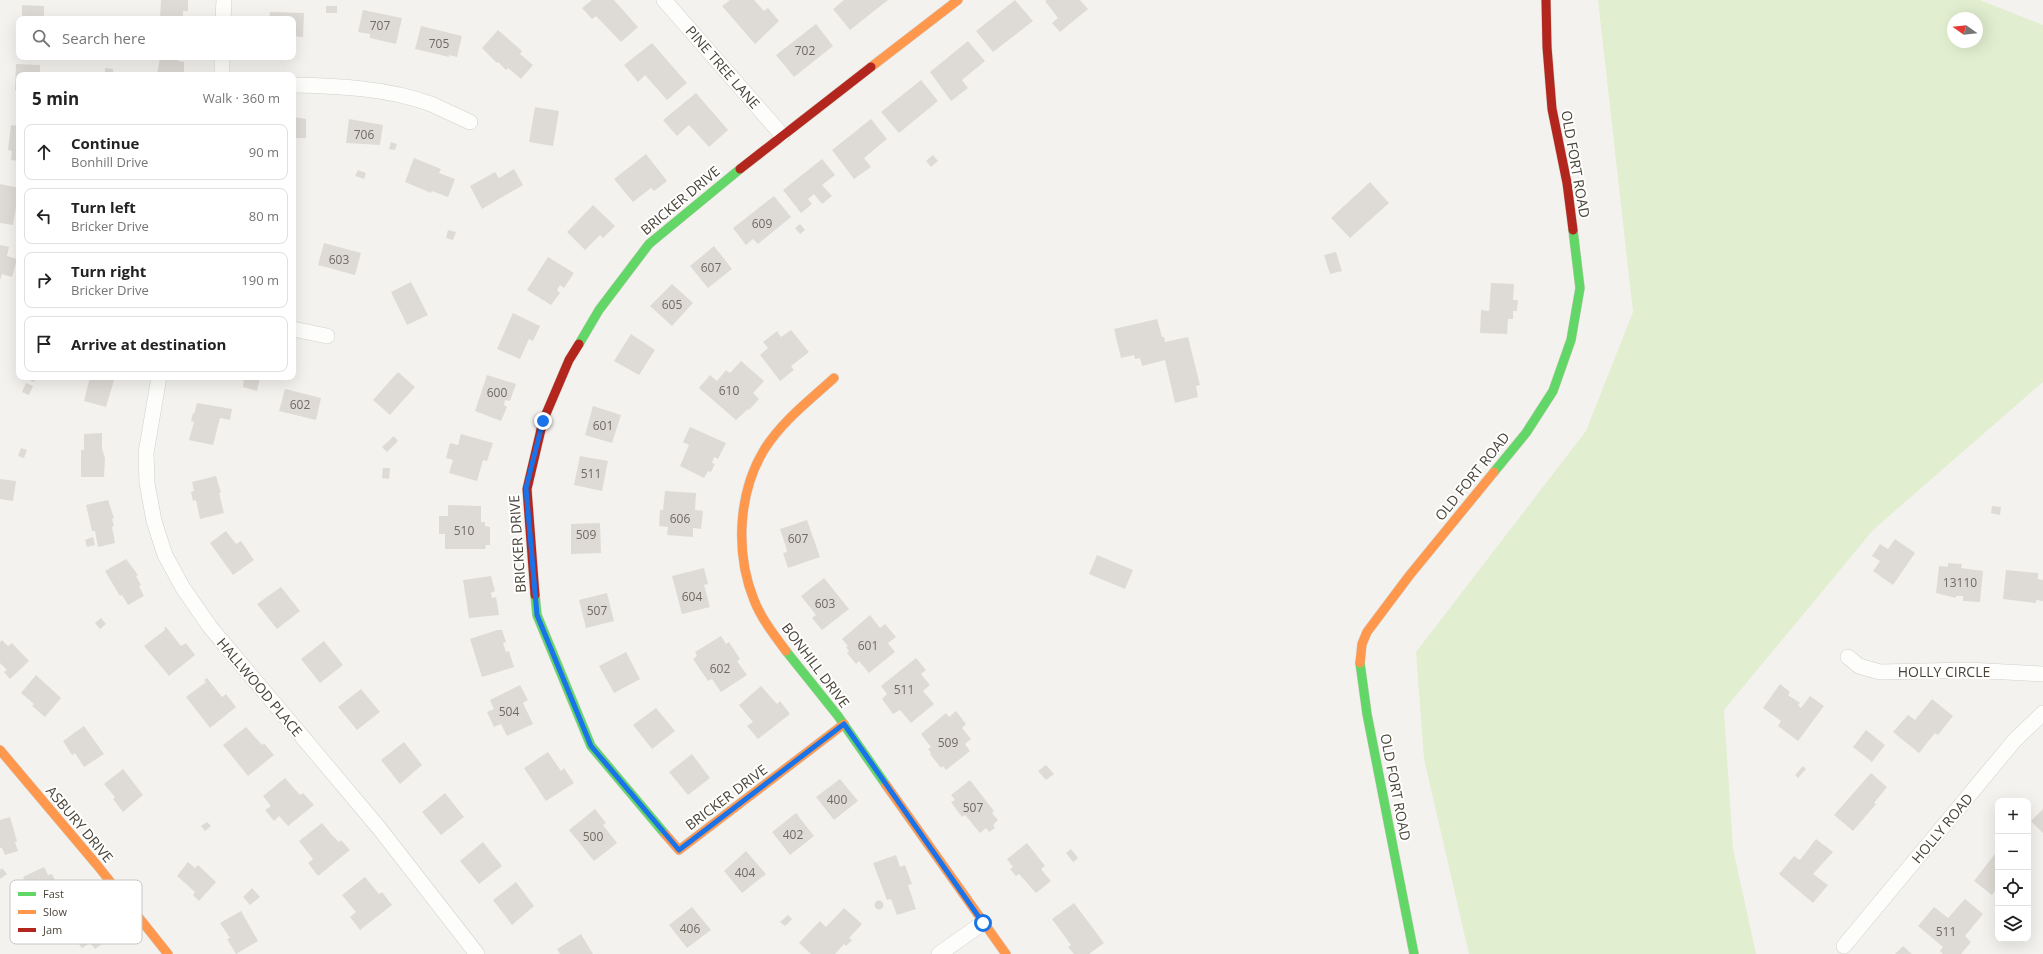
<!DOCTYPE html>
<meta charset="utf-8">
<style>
body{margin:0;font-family:"Open Sans",sans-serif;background:#f6f6f6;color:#222}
.controls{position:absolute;right:12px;bottom:12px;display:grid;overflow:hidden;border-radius:8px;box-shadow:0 4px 16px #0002}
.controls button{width:36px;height:36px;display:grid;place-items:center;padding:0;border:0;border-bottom:1px solid #e0e0e0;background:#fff;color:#222;font:20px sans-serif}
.compass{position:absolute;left:1947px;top:12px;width:36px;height:36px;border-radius:50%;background:#fff;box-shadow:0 4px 16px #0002;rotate:285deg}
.stop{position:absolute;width:12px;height:12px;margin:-9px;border:3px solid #1a73e8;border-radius:50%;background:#fff}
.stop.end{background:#1a73e8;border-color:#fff;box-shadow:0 1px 4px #0008}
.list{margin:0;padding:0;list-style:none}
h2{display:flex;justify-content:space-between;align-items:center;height:52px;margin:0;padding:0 16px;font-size:17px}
h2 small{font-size:13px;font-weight:400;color:#767676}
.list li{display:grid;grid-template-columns:26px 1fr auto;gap:12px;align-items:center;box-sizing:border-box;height:56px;margin:0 8px 8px;padding:0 8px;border:1px solid #e0e0e0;border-radius:8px}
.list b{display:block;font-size:15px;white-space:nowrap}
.list p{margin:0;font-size:13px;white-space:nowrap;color:#767676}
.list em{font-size:13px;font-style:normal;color:#767676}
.icon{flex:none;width:22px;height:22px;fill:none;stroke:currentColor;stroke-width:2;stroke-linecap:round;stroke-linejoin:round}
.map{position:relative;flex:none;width:2043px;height:954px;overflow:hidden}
.search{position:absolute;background:#fff;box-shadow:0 4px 16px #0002;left:16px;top:16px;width:280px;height:44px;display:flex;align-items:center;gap:10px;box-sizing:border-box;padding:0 14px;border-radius:8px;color:#767676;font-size:15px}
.panel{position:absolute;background:#fff;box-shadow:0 4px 16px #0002;left:16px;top:72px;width:280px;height:308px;border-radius:8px}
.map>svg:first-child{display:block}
.green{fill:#e1eecf;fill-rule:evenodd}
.building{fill:#dedbd6}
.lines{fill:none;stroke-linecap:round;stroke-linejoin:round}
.street-casing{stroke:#d2d0cb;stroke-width:16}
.fast-casing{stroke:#d3cfc5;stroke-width:10}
.slow-casing{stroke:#d3cfc5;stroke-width:10}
.jam-casing{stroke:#d3cfc5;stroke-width:10}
.street{stroke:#fdfdfc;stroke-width:15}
.fast{stroke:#63d668;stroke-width:9}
.slow{stroke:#ff974d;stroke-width:9}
.jam{stroke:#b3261e;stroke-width:9}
.route{stroke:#1a73e8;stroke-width:5}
.labels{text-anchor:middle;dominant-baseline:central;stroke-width:4;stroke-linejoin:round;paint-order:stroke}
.number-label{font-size:12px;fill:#706a61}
.street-label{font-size:14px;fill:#4b4439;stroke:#fff}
.key{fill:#fff;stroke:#c9c7c4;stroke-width:1}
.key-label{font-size:11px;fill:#4b4439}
</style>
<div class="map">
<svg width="2043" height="954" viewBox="0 0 2043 954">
<rect width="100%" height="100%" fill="#f4f2ee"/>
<path class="green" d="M 1598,0 L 1980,0 L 2043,25 L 2043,382 L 1873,530 L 1724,710 L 1733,849 L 1756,954 L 1469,954 L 1424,759 L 1416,652 L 1586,431 L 1633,312 ZM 1953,18 L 1977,18 L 1977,42 L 1953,42 Z"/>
<path class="building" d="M 161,0 L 188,0 L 188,11 L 183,11 L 183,19 L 160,19 Z
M 592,0 L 614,0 L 638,27 L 621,42 L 596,16 L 592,19 L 582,8 Z
M 730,0 L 754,0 L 764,11 L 768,8 L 779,21 L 755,44 L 722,6 Z
M 844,0 L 888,0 L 850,30 L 833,9 Z
M 1015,0 L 1033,21 L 993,52 L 976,31 Z
M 1047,0 L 1080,0 L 1088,9 L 1060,32 L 1052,23 L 1058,18 L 1045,1 Z
M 22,5 L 44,6 L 44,16 L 53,16 L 53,19 L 22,19 Z
M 326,6 L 337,6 L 337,13 L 326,13 Z
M 363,10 L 402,18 L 396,44 L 370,38 L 370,34 L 358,32 Z
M 270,12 L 304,13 L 303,37 L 293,36 L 293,19 L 269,19 Z
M 816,24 L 833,46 L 794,77 L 776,55 Z
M 421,26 L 462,36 L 457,57 L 449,55 L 449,57 L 415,49 Z
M 498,30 L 522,51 L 520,54 L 533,65 L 521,79 L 508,68 L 506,70 L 498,62 L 497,63 L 482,48 Z
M 968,41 L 985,61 L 962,80 L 968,88 L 951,101 L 930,72 Z
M 652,43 L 687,83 L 667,100 L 645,75 L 638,82 L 624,65 Z
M 160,57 L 178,57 L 178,61 L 184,62 L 184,73 L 187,73 L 187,75 L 157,75 Z
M 16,64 L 40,65 L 40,72 L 53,72 L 53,75 L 19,75 L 19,90 L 15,90 Z
M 105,68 L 113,69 L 113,75 L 105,75 Z
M 921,80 L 938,101 L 899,133 L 881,112 Z
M 696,93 L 728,130 L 709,147 L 689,125 L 677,136 L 663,120 Z
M 535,107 L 559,111 L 553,146 L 529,142 Z
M 293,117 L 306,119 L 306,138 L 293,138 Z
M 349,119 L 383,125 L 380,145 L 346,143 Z
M 871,119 L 887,139 L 864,158 L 871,167 L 854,179 L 832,150 Z
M 11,125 L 19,126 L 19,161 L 11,160 L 12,151 L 8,150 Z
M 391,142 L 397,144 L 395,150 L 389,149 Z
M 646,154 L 667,181 L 654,191 L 651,188 L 633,202 L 614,179 Z
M 933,155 L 938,161 L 931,167 L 926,161 Z
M 414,158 L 441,169 L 439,173 L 455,179 L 448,197 L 432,191 L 431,193 L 405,182 Z
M 822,159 L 835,175 L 822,185 L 832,196 L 822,204 L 814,194 L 808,199 L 812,204 L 801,213 L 783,190 Z
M 514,169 L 523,185 L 482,209 L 470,186 L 495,172 L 499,178 Z
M 358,170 L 366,173 L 364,179 L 355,176 Z
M 1370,182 L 1389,203 L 1350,238 L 1331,218 Z
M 0,184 L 19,188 L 13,225 L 0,223 Z
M 774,196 L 791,217 L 758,244 L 753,239 L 746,245 L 733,228 Z
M 593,205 L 615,226 L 603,238 L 600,235 L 585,250 L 567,232 Z
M 800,224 L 805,230 L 800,234 L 795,228 Z
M 448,230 L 456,232 L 453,240 L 446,238 Z
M 324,243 L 361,253 L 355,275 L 318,265 Z
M 0,245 L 9,247 L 7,256 L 17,259 L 12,277 L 2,274 L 0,280 Z
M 714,246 L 732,269 L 708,288 L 690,266 Z
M 1336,252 L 1342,271 L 1330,274 L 1324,255 Z
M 548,257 L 574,273 L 564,288 L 560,285 L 557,290 L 560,293 L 551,305 L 527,290 Z
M 411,282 L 428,315 L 407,325 L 391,292 Z
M 1491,283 L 1514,284 L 1513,300 L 1518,300 L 1517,311 L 1513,311 L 1513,319 L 1508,319 L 1507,334 L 1480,333 L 1481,310 L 1489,311 Z
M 672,284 L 693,303 L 672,326 L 650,306 Z
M 513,313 L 540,326 L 533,341 L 529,339 L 520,359 L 497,349 Z
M 1157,319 L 1162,337 L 1164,337 L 1165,342 L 1188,337 L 1200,385 L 1196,386 L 1198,397 L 1175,403 L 1165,360 L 1142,366 L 1140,358 L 1135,359 L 1134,355 L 1121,358 L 1114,329 Z
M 791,330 L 809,352 L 791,366 L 794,370 L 780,381 L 760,355 L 768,348 L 763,342 L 777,331 L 781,337 Z
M 631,334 L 655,350 L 639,375 L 614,361 Z
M 741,361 L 764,381 L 753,393 L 759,399 L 749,410 L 748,409 L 736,420 L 699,388 L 710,375 L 717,381 L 726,370 L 730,373 Z
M 398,372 L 415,387 L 390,415 L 373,400 Z
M 487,375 L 516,384 L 510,401 L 505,400 L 504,405 L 507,407 L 501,421 L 475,411 Z
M 27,377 L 36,377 L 34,382 L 27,379 Z
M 90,377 L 115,377 L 106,407 L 84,401 Z
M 241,377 L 260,377 L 257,391 L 243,387 L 244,378 Z
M 26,383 L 33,386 L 29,395 L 22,392 Z
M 285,389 L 321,398 L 316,420 L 279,411 Z
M 197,403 L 232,409 L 230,420 L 220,418 L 213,445 L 189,440 L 194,422 L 191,421 L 193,413 L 194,414 Z
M 593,406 L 621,415 L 612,443 L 585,435 Z
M 690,427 L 726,443 L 718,459 L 714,457 L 712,463 L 715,464 L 711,472 L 708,471 L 704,478 L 680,466 L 689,445 L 683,442 Z
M 102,433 L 102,449 L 105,458 L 104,477 L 81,477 L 81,450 L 84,450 L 84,434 Z
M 461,434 L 493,443 L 487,461 L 483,460 L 477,481 L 449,473 L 453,460 L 446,458 L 450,443 L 458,445 Z
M 394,436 L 398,441 L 387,452 L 382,447 Z
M 21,448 L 27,450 L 24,458 L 18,456 Z
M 580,456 L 608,461 L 602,491 L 574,485 Z
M 383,468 L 390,468 L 389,479 L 382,478 Z
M 216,476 L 221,493 L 219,493 L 224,513 L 200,519 L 196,500 L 193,501 L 191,492 L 194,491 L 192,482 Z
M 0,479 L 16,481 L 13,501 L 0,499 Z
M 665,491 L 696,493 L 695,510 L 703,511 L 701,529 L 693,528 L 693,537 L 667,535 L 668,527 L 659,526 L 660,510 L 663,510 Z
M 108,500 L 114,518 L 112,519 L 114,526 L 112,527 L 115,543 L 98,547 L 95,531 L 92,531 L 86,505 Z
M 448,505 L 481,506 L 481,522 L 485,522 L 485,526 L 490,527 L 490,545 L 486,545 L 485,549 L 445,549 L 445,534 L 439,534 L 439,516 L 448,516 Z
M 1992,506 L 2001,507 L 2000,515 L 1991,513 Z
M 807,520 L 820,557 L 788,568 L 783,553 L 787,552 L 786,547 L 780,529 Z
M 600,523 L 601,553 L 571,554 L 571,524 Z
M 226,531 L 236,544 L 241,541 L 254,560 L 233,575 L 210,543 Z
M 93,537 L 95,545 L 87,547 L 85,540 Z
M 1895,539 L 1915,553 L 1893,585 L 1873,571 L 1880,561 L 1872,556 L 1880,544 L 1888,549 Z
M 1097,555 L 1133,570 L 1125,589 L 1089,574 Z
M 126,559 L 138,575 L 136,576 L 141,585 L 139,586 L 144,596 L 128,605 L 122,595 L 120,596 L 105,571 Z
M 1948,563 L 1962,564 L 1961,568 L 1983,571 L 1980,602 L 1963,601 L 1963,596 L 1956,596 L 1956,598 L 1936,593 L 1939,566 L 1948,567 Z
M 704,568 L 708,584 L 704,585 L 710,607 L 682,614 L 672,576 Z
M 2006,570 L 2038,573 L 2038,579 L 2043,580 L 2043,601 L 2036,600 L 2036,603 L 2003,599 Z
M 491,576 L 495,591 L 491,593 L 492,598 L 496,597 L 499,615 L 469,618 L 463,580 Z
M 824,578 L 849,609 L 822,630 L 812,618 L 816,615 L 801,596 Z
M 281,587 L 300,611 L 277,629 L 257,604 Z
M 607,593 L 614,621 L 586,628 L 579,600 Z
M 870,615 L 880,628 L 885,624 L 896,637 L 888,643 L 895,652 L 869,673 L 859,661 L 856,664 L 847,653 L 849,651 L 846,647 L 848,646 L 842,639 Z
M 101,618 L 106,624 L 100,629 L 95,623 Z
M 166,627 L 181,646 L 186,643 L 195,655 L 169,676 L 144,646 L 165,630 L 164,628 Z
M 497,630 L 502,630 L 506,642 L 503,643 L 506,652 L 509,651 L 514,667 L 482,677 L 470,639 Z
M 721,636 L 726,644 L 729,642 L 740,659 L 737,661 L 747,675 L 721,692 L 712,679 L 708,681 L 693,659 L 697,656 L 695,652 Z
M 2,640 L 8,646 L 12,643 L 29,661 L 10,679 L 4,672 L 7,670 L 0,663 L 0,642 Z
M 324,641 L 343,665 L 320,683 L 301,659 Z
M 626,652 L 640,679 L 614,693 L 599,666 Z
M 916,658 L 926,670 L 921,674 L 930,685 L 923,691 L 934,704 L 911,723 L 900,710 L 893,714 L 882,699 L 887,694 L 881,686 Z
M 36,675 L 61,698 L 45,717 L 32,706 L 34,704 L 21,693 Z
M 207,678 L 222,697 L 226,694 L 236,707 L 210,728 L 186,697 L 206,682 L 204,680 Z
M 1780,684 L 1790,692 L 1788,695 L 1800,703 L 1798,705 L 1801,708 L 1810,696 L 1824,706 L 1798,741 L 1778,726 L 1781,721 L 1763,708 Z
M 520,685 L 528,700 L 523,703 L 533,724 L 507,736 L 501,724 L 494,727 L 487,712 L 494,709 L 490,700 Z
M 761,686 L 777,704 L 780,701 L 790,714 L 758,739 L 747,726 L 753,722 L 739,705 Z
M 361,689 L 380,712 L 357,730 L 338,707 Z
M 1932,699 L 1953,716 L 1938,735 L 1935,733 L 1919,753 L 1893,732 L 1908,715 L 1915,720 Z
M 656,708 L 675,731 L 652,749 L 633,725 Z
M 956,711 L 966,724 L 962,728 L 971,739 L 965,744 L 970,751 L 946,770 L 943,766 L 941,768 L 930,754 L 931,753 L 928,749 L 931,747 L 921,734 L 946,713 L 949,717 Z
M 84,726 L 104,754 L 84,767 L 75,753 L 72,755 L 63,741 Z
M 246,727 L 262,745 L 264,743 L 274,755 L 248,776 L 223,745 Z
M 1866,730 L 1885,745 L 1872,762 L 1853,747 Z
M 404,742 L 422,765 L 400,784 L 381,760 Z
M 548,752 L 561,771 L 564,768 L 574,783 L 546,801 L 524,768 Z
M 692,754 L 710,778 L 688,795 L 669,772 Z
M 1046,765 L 1054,774 L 1046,780 L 1038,771 Z
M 1803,766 L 1806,769 L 1798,778 L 1795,775 Z
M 123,769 L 143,795 L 123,812 L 113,799 L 115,797 L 104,784 Z
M 1871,773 L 1887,787 L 1874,803 L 1876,804 L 1853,831 L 1834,815 Z
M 285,778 L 300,795 L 303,793 L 314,805 L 288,826 L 279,816 L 274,821 L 265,810 L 271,806 L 263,796 Z
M 840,779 L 858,801 L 834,820 L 816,797 Z
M 970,780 L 994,811 L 992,813 L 998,820 L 993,825 L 995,828 L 989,832 L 986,828 L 980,833 L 965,815 L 962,817 L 951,802 L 955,800 L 951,795 Z
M 445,793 L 464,817 L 441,835 L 422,812 Z
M 595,809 L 606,823 L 603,825 L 617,843 L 594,861 L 569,830 Z
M 2043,809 L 2043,833 L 2031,821 Z
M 796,813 L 814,836 L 790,855 L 772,832 Z
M 10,817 L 17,841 L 15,842 L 18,851 L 5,855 L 2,848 L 0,848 L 0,820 Z
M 207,822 L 211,826 L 205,831 L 201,826 Z
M 322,823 L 331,834 L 339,842 L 341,840 L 350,850 L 318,876 L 308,863 L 313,859 L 299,841 Z
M 1816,839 L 1833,852 L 1813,874 L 1828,885 L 1813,903 L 1779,874 L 1794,856 L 1800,860 Z
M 483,842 L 502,866 L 479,884 L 460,861 Z
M 1027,843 L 1045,866 L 1041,869 L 1051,881 L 1036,893 L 1019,874 L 1016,876 L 1010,869 L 1013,867 L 1007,859 Z
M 1071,849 L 1078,858 L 1073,862 L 1066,853 Z
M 1998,850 L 1998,893 L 1995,891 L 1992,895 L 1974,881 Z
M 746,851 L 766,874 L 742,893 L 724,871 Z
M 896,855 L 900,867 L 905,865 L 912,884 L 908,885 L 916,909 L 897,915 L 891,899 L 887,900 L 873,863 Z
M 188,862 L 195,868 L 198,865 L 216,882 L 199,901 L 193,895 L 195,892 L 177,876 Z
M 44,867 L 48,875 L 52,874 L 63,896 L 46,904 L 42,897 L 35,901 L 23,877 Z
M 2,868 L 7,874 L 0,879 L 0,870 Z
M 365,877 L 379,894 L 382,892 L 392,905 L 360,930 L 350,917 L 356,912 L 342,895 Z
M 516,882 L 534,906 L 512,925 L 493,900 Z
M 252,888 L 260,897 L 250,905 L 243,897 Z
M 1965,899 L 1983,914 L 1965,936 L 1971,942 L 1961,954 L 1943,954 L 1940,951 L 1943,947 L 1918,926 L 1934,907 L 1948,918 Z
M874.5 905a4.5 4.5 0 1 1 9 0a4.5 4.5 0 1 1-9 0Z
M 1074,903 L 1104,943 L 1089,954 L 1074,954 L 1068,947 L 1071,945 L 1052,919 Z
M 692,907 L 711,930 L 687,948 L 669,925 Z
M 844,908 L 862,924 L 849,938 L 852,940 L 846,946 L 844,944 L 835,954 L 811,954 L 799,943 L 820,921 L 826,927 Z
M 241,911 L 258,941 L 236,954 L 227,939 L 230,938 L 220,923 Z
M 86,913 L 102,932 L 104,931 L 110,938 L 95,949 L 90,943 L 82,948 L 66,928 Z
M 788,915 L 792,919 L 785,926 L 780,922 Z
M 581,934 L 593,954 L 560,954 L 557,949 Z
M 1903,946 L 1912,954 L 1895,954 Z"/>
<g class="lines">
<defs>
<path id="street" d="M 664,0 L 782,135
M 223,19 L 224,0
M 222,75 L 222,57
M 293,85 C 339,86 387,88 431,104 C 444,110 457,116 470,122
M 293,329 L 327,336
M 159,377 L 146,453 L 147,483 L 154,521 L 165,555 L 183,588 L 210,627 L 379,828 L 477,954
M 1848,657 L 1859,666 L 1880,672 L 1968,670 L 2043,674
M 1844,946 L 2014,741 L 2043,713
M 939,954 L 983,923"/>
<path id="fast" d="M 579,344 L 599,310 L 649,244 L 740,169
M 1494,472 L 1526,433 L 1553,391 L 1571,340 L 1580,288 L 1573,230
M 535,595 L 537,615 L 591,746 L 665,834
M 786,651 L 838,716 L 886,785
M 1360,663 L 1367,714 L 1414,954"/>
<path id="slow" d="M 871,67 L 958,0
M 786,651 C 774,635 761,618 754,600 C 735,553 738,493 764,450 C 782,421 810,400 834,378
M 1360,663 L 1362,644 L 1367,632 L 1409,576 L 1494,472
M 0,750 L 97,865 L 168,954
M 886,785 L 1006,954
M 665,834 L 679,850 L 844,724"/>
<path id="jam" d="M 1546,0 L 1547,47 L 1552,109 L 1567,183 L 1573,230
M 740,169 L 871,67
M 535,595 L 527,489 L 543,421 L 569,360 L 579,344"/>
</defs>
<use href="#street" class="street-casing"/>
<use href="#fast" class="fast-casing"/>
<use href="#slow" class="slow-casing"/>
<use href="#jam" class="jam-casing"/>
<use href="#street" class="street"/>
<use href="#fast" class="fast"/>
<use href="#slow" class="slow"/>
<use href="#jam" class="jam"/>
</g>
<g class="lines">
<path class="route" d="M 543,421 L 526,488 L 537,615 L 591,746 L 679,850 L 844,724 L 983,923"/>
</g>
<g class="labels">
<g class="number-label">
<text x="380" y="25">707</text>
<text x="439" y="43">705</text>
<text x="805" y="50">702</text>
<text x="364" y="134">706</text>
<text x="762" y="223">609</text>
<text x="339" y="259">603</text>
<text x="711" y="267">607</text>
<text x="672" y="304">605</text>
<text x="729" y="390">610</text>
<text x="497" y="392">600</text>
<text x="300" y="404">602</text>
<text x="603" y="425">601</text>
<text x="591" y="473">511</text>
<text x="680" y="518">606</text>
<text x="464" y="530">510</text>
<text x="586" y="534">509</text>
<text x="798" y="538">607</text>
<text x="1960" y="582">13110</text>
<text x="692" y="596">604</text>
<text x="825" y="603">603</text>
<text x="597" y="610">507</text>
<text x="868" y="645">601</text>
<text x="720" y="668">602</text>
<text x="904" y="689">511</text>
<text x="509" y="711">504</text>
<text x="948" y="742">509</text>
<text x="837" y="799">400</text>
<text x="973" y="807">507</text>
<text x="793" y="834">402</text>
<text x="593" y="836">500</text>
<text x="745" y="872">404</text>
<text x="690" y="928">406</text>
<text x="1946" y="931">511</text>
</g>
<g class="street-label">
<text transform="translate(723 67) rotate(49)">PINE TREE LANE</text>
<text transform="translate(1576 164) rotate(80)">OLD FORT ROAD</text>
<text transform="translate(680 200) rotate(-40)">BRICKER DRIVE</text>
<text transform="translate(1472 476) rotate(-51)">OLD FORT ROAD</text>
<text transform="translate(517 544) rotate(-94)">BRICKER DRIVE</text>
<text transform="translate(816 665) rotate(53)">BONHILL DRIVE</text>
<text x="1944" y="671">HOLLY CIRCLE</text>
<text transform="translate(260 687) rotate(50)">HALLWOOD PLACE</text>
<text transform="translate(1396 787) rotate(79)">OLD FORT ROAD</text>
<text transform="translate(726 797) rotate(-37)">BRICKER DRIVE</text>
<text transform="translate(80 824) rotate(50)">ASBURY DRIVE</text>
<text transform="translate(1942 828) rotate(-50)">HOLLY ROAD</text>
</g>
</g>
<rect x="10" y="880" width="132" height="64" rx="6" class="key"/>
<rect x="18" y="892" width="18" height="4" fill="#63d668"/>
<rect x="18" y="910" width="18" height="4" fill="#ff974d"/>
<rect x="18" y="928" width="18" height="4" fill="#b3261e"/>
<g class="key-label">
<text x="43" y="898">Fast</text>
<text x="43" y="916">Slow</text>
<text x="43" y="934">Jam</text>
</g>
</svg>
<div class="controls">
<button>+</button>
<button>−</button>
<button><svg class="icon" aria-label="locate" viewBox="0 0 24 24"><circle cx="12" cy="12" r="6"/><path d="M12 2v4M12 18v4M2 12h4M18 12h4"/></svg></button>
<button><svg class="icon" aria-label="layers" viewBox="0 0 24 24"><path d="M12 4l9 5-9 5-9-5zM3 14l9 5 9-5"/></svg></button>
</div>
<svg class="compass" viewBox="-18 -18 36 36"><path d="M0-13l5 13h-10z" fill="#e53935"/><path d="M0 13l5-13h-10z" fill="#767676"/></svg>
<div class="stop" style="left:983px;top:923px"></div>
<div class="stop end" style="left:543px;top:421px"></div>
<div class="search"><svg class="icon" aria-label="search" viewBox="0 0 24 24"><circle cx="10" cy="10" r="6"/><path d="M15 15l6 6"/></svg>Search here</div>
<section class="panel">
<h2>5 min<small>Walk · 360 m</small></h2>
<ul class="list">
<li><svg class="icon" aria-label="ahead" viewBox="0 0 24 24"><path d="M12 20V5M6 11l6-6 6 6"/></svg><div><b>Continue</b><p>Bonhill Drive</p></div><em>90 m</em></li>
<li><svg class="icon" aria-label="left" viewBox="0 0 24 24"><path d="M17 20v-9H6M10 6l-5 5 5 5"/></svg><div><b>Turn left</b><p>Bricker Drive</p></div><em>80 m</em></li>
<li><svg class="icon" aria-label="right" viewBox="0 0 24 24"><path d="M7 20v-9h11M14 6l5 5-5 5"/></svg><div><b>Turn right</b><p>Bricker Drive</p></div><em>190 m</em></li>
<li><svg class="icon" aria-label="arrive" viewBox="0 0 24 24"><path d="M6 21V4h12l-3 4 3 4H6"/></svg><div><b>Arrive at destination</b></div></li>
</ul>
</section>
</div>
